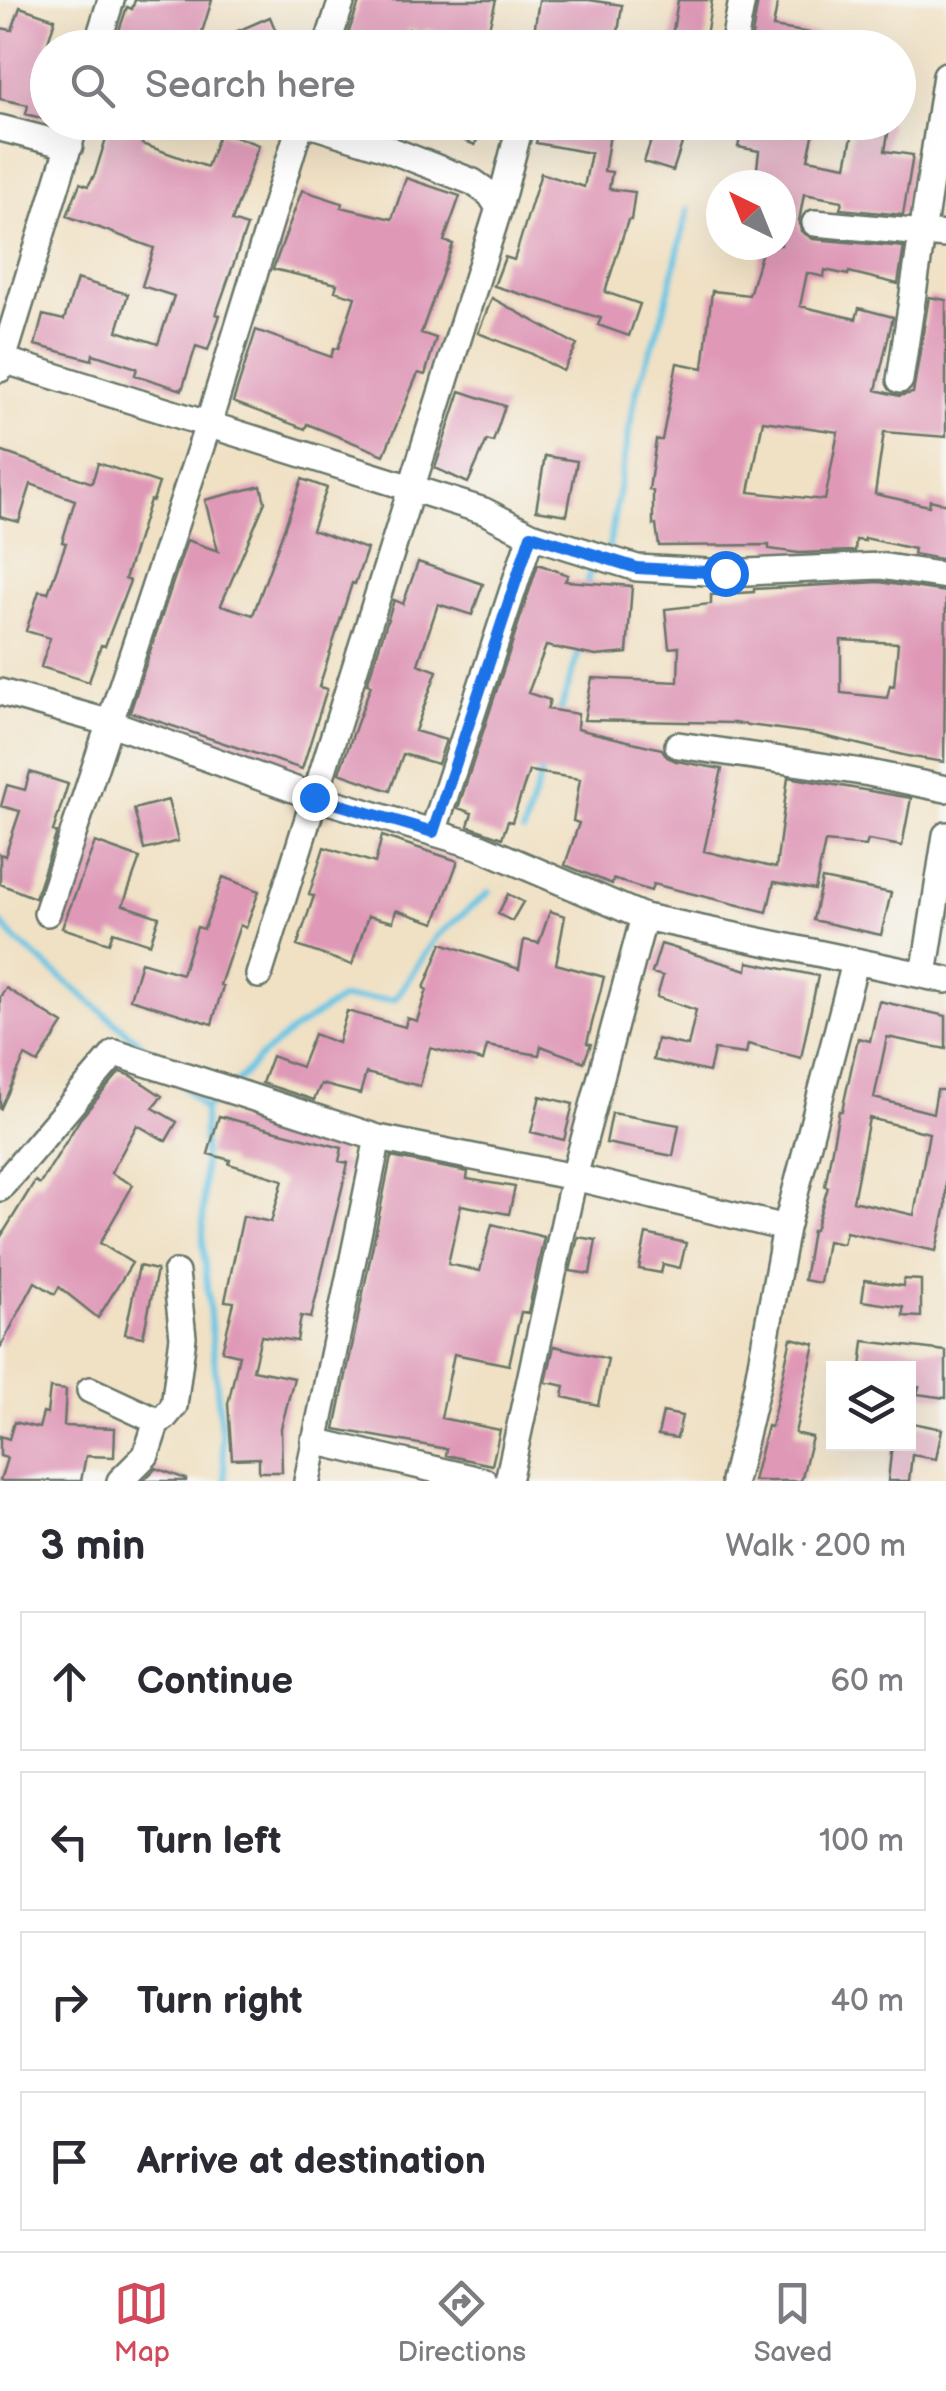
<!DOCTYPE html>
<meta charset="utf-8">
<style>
body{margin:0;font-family:"Balsamiq Sans",sans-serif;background:#f7f7f7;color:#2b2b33}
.controls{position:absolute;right:30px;bottom:30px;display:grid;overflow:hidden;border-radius:0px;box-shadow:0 10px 40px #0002}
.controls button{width:90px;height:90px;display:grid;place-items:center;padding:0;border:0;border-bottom:2px solid #e1e1e2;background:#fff;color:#2b2b33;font:50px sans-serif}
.compass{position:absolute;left:706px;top:170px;width:90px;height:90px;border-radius:50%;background:#fff;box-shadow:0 10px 40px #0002;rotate:317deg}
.stop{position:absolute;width:30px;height:30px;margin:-22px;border:8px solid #1a73e8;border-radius:50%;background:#fff}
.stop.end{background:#1a73e8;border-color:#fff;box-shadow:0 2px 10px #0008}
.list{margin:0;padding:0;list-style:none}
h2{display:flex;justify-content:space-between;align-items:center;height:130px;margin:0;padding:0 40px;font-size:42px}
h2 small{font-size:32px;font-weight:400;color:#7c7c81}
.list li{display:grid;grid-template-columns:65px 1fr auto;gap:30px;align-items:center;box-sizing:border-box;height:140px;margin:0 20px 20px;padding:0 20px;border:2px solid #e1e1e2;border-radius:0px}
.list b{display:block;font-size:38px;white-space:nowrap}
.list em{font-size:32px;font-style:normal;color:#7c7c81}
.icon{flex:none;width:55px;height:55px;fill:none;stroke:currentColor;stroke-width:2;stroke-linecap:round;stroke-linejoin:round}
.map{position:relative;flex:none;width:946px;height:1481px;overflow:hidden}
.search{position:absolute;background:#fff;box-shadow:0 10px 40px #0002;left:30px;right:30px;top:30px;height:110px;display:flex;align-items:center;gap:25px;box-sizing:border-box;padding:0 35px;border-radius:55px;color:#7c7c81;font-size:38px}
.sheet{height:770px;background:#fff}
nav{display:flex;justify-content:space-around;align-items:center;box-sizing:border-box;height:140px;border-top:2px solid #e1e1e2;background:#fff;font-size:28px;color:#7c7c81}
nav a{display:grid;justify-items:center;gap:5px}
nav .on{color:#d1495b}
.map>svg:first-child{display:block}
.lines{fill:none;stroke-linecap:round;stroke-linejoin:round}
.stream{stroke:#66c5e4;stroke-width:6}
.building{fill:#df99b7;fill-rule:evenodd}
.minor-casing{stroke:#687667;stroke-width:30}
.minor{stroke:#fff;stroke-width:25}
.route{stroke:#1a73e8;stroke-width:12}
</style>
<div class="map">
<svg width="946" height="1481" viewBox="0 0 946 1481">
<rect width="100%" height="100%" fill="#f6f6f2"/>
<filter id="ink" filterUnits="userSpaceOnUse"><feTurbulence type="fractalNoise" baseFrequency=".01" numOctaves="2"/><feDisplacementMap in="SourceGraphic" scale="20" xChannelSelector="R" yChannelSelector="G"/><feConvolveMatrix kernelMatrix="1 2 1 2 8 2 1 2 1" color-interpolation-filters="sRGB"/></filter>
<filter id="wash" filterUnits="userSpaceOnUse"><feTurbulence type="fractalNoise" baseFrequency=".0048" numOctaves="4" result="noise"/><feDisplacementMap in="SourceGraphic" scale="40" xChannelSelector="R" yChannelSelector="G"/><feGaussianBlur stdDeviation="2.25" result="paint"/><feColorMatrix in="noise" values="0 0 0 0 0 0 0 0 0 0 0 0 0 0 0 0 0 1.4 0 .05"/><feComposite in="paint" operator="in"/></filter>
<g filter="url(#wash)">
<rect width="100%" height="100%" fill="#f0e1c5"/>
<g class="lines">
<path class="stream" d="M 608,552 L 636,393 L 664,311 L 688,209
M 587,589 L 589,573 L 598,565
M 559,715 L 581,646
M 523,832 L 544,765
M 0,922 L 16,940 L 158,1058
M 236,1083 L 260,1057 L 292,1031 L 340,999 L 395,999 L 436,937 L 489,892
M 183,1086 L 204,1109 L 203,1243 L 226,1481
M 204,1109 L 223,1095"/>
</g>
<g id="blocks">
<path class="building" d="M 135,0 L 212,0 L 197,48 L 113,48 L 127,7 L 132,9 Z
M 360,0 L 496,0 L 485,44 L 426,29 L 424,35 L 409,29 L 403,48 L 343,48 Z
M 539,0 L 589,0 L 622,5 L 617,40 L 568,33 L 566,44 L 533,39 Z
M 678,0 L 712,0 L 704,48 L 670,48 Z
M 758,0 L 778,0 L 773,27 L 841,38 L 840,48 L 750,48 Z
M 20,7 L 55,19 L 48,42 L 48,120 L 26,114 L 28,105 L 0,99 L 0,28 L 12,30 Z
M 270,17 L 277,34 L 247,48 L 198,48 Z
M 111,122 L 149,122 L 142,144 L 207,167 L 220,131 L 259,145 L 232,221 L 247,226 L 216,314 L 220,315 L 208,350 L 196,346 L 182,390 L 135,375 L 137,368 L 93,354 L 92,360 L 35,345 L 43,315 L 64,320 L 77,279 L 128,294 L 117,331 L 158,344 L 174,296 L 142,286 L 154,248 L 67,216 L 80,183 L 88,186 L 95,174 Z
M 420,122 L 483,122 L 475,145 Z
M 541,122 L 612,122 L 604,171 L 612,172 L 609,189 L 635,192 L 631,220 L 628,220 L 605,292 L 640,304 L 629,336 L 598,325 L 601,318 L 494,286 L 505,257 L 514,260 L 541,173 L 584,187 L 591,153 L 536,143 Z
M 657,122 L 689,122 L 673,171 L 644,162 Z
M 744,122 L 791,132 L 792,122 L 816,122 L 808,159 L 846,166 L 855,122 L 890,122 L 885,151 L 913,155 L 903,215 L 840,209 L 842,201 L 804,194 L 799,221 L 801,231 L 813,239 L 904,247 L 898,284 L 849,272 L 848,275 L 825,270 L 824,277 L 807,273 L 800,306 L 856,319 L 859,308 L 893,317 L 876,390 L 899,396 L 913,393 L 929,297 L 946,300 L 946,437 L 884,432 L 875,494 L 929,506 L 930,500 L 946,504 L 946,560 L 913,554 L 914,549 L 865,538 L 865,541 L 856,540 L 855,551 L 799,553 L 769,549 L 769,545 L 659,546 L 656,525 L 653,525 L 653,491 L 649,490 L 656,440 L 662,440 L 677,363 L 703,368 L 712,291 L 749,295 L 764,245 L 781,245 L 781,185 L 755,185 L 759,151 L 738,147 ZM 763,421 L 838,432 L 825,500 L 749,492 Z
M 406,178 L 460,196 L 444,241 L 453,244 L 421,333 L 436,338 L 425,375 L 418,373 L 384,455 L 307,424 L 305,429 L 233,402 L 256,330 L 331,357 L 334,348 L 338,349 L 355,297 L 335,291 L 337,284 L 273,269 L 302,190 L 342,203 L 341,207 L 392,219 Z
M 492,298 L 577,345 L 563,371 L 530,353 L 478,333 Z
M 460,391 L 505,406 L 493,442 L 487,440 L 468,483 L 435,468 Z
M 0,451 L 92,483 L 98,463 L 159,483 L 153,501 L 150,500 L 125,579 L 130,581 L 105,646 L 101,645 L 89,682 L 41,667 L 50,638 L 26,631 L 39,591 L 48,593 L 66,543 L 62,542 L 75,500 L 31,484 L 19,522 L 0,517 Z
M 545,456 L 577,461 L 567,515 L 536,510 Z
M 302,479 L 327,488 L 312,530 L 367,549 L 355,584 L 352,583 L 319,687 L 327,689 L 302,769 L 130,712 L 187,540 L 218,551 L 205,500 L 261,486 L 265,502 L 221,605 L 253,615 Z
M 418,562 L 483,584 L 472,615 L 438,604 L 418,664 L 437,671 L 415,731 L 446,740 L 438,764 L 403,754 L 390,791 L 339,773 L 371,685 L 367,684 L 394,600 L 403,604 Z
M 538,564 L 568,575 L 565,581 L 632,586 L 627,653 L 596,656 L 546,646 L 528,693 L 550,700 L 547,709 L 578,714 L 577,729 L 662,749 L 667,757 L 676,761 L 722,769 L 704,851 L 776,868 L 788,777 L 911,798 L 902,846 L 868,840 L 866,846 L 825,842 L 815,890 L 774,882 L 767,912 L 653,884 L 651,891 L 613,879 L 612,884 L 565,865 L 579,823 L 573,821 L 580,779 L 529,771 L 512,822 L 508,821 L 502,838 L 468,826 L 472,813 L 458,808 Z
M 879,582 L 946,592 L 944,762 L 907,756 L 816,734 L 734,723 L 584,720 L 592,678 L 678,682 L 679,647 L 669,648 L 665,609 L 711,604 L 711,595 L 754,592 L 754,589 ZM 841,640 L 898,643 L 894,686 L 890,685 L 887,698 L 841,693 Z
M 30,772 L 68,784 L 53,831 L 57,832 L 35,898 L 0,884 L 0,854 L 5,856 L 20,811 L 1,806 L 7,785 L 25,790 Z
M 168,800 L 178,841 L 144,850 L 134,809 Z
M 382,836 L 458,861 L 435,923 L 396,910 L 393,922 L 368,916 L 352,965 L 297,946 L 314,896 L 309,895 L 324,847 L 375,863 Z
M 95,842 L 140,858 L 123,905 L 159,917 L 150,944 L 113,932 L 109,943 L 62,928 Z
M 223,877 L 259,891 L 246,928 L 240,925 L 220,985 L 223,986 L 212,1024 L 130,999 L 141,962 L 182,974 L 197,927 L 204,929 Z
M 822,879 L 891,893 L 881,935 L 813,920 Z
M 508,894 L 523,902 L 512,921 L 498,914 Z
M 550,911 L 565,916 L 556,964 L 604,977 L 587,1043 L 591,1044 L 584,1062 L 541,1046 L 539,1055 L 487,1046 L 483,1061 L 430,1048 L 420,1086 L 366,1073 L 360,1094 L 321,1084 L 314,1100 L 262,1083 L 272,1056 L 301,1067 L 314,1034 L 338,1043 L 347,1011 L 405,1027 L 407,1018 L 417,1021 L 427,990 L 424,988 L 442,943 L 519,969 L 524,940 L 539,943 Z
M 661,944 L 747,970 L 748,962 L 818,976 L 801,1058 L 748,1044 L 746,1054 L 714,1050 L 709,1072 L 653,1060 L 657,1039 L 688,1046 L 696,1010 L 657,997 L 663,976 L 652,973 Z
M 6,988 L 63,1024 L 38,1063 L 25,1056 L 0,1110 L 0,997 Z
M 879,1001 L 946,1016 L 946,1049 L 887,1037 L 874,1098 L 933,1113 L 937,1090 L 946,1090 L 946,1206 L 936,1251 L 846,1232 L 843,1244 L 827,1241 L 820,1283 L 804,1280 L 812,1230 L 815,1230 L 828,1187 L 825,1186 L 839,1111 L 842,1111 L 858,1038 L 870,1041 ZM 869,1118 L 929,1133 L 914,1215 L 853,1201 Z
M 120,1072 L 132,1076 L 162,1096 L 153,1108 L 177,1122 L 166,1141 L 137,1125 L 111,1173 L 133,1185 L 100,1243 L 132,1263 L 98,1318 L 59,1287 L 55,1294 L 35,1282 L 0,1348 L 0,1238 L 35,1181 L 40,1184 L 80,1119 Z
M 540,1096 L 573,1104 L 564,1140 L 531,1132 Z
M 612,1113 L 679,1125 L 673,1156 L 606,1143 Z
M 219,1116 L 342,1148 L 339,1161 L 348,1163 L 311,1318 L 301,1316 L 297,1341 L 261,1336 L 253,1370 L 294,1378 L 281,1428 L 282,1472 L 259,1472 L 259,1458 L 232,1459 L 228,1404 L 239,1355 L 222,1351 L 234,1302 L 225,1301 L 243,1216 L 271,1222 L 283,1180 L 229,1164 L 230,1160 L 208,1154 Z
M 391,1157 L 468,1172 L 467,1179 L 515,1187 L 509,1214 L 461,1205 L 448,1264 L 480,1271 L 492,1224 L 544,1237 L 528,1313 L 521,1312 L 509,1365 L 454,1354 L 441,1418 L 500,1430 L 492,1465 L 446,1455 L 447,1449 L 335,1429 Z
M 646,1234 L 686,1243 L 680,1268 L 663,1264 L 661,1273 L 639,1269 Z
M 578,1237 L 596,1240 L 590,1274 L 570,1271 Z
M 139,1266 L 157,1270 L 143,1337 L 125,1334 Z
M 904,1279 L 921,1280 L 921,1317 L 903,1316 L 903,1307 L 862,1301 L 865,1280 L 903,1286 Z
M 791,1338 L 815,1344 L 795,1433 L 812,1437 L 801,1481 L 753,1481 L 767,1426 L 771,1427 Z
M 864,1341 L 946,1351 L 946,1398 L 917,1394 L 919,1387 L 908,1386 L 908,1368 L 861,1368 Z
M 554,1346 L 608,1359 L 598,1405 L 563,1397 L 565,1386 L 546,1382 Z
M 50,1388 L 66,1390 L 64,1426 L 115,1428 L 114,1457 L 86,1456 L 81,1481 L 0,1481 L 7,1458 L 0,1456 L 0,1436 L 9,1439 L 14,1422 L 39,1428 L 43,1413 L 47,1414 Z
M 663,1412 L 682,1416 L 677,1438 L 658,1435 Z
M 908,1422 L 942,1429 L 936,1459 L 912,1455 L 909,1481 L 888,1481 L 892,1444 L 908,1444 Z
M 156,1468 L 186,1479 L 186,1481 L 143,1481 Z"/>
</g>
</g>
<g filter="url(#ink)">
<use href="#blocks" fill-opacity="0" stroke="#687667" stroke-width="2.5"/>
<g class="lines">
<defs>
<path id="minor" d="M 96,48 L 111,0
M 326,48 L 342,0
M 733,48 L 742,0
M 0,128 L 70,146
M 499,208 L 521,122
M 815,223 L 946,235
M 0,359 L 484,511 L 531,535 L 637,568 L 725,573 L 880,566 L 946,576
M 0,369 L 76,122
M 900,380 L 946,75
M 0,692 L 111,723 L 315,797 L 478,846 L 644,917 L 946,980
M 678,745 L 869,773 L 946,789
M 433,832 L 531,535
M 47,913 L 208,425 L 301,122
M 259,975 L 499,208 L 490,194 L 473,182 L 383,147 L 303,122
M 924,975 L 946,835
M 0,1188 L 115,1053 L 378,1138 L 574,1177 L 786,1228
M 90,1390 L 157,1421 L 164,1418 L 174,1406 L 183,1337 L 176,1273
M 314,1441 L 484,1481
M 120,1481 L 146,1455 L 157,1421
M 307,1481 L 378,1138
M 508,1481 L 574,1177 L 644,917
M 734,1481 L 757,1385 L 786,1228 L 855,963"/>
</defs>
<use href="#minor" class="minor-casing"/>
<use href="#minor" class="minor"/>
</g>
</g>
<g class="lines" filter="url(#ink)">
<path class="route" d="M 314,797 L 433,832 L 531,535 L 637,568 L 725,573"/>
</g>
</svg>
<div class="controls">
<button><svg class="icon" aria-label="layers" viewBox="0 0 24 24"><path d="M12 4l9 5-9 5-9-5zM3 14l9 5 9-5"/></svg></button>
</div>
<svg class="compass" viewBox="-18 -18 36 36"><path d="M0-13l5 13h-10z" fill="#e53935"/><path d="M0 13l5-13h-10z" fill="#7c7c81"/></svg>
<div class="stop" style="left:725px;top:573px"></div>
<div class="stop end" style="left:314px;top:797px"></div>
<div class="search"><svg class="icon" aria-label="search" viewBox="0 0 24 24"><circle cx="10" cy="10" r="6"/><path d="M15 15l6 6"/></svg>Search here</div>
</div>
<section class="sheet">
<h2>3 min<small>Walk · 200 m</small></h2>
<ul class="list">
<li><svg class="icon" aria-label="ahead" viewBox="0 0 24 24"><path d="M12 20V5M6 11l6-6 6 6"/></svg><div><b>Continue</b></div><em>60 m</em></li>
<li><svg class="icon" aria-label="left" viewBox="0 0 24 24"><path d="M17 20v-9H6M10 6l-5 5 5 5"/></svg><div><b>Turn left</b></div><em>100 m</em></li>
<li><svg class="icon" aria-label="right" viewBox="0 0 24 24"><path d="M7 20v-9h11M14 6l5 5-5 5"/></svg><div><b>Turn right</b></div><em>40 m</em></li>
<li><svg class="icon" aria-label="arrive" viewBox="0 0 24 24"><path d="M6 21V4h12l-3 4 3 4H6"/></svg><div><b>Arrive at destination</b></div></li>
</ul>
</section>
<nav>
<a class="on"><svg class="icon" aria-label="map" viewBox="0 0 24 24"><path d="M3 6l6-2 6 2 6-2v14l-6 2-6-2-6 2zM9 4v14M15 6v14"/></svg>Map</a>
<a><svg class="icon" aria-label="directions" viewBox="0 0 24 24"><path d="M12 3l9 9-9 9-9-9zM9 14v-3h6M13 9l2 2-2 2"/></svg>Directions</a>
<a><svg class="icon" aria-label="saved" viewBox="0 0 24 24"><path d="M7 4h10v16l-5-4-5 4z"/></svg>Saved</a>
</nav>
